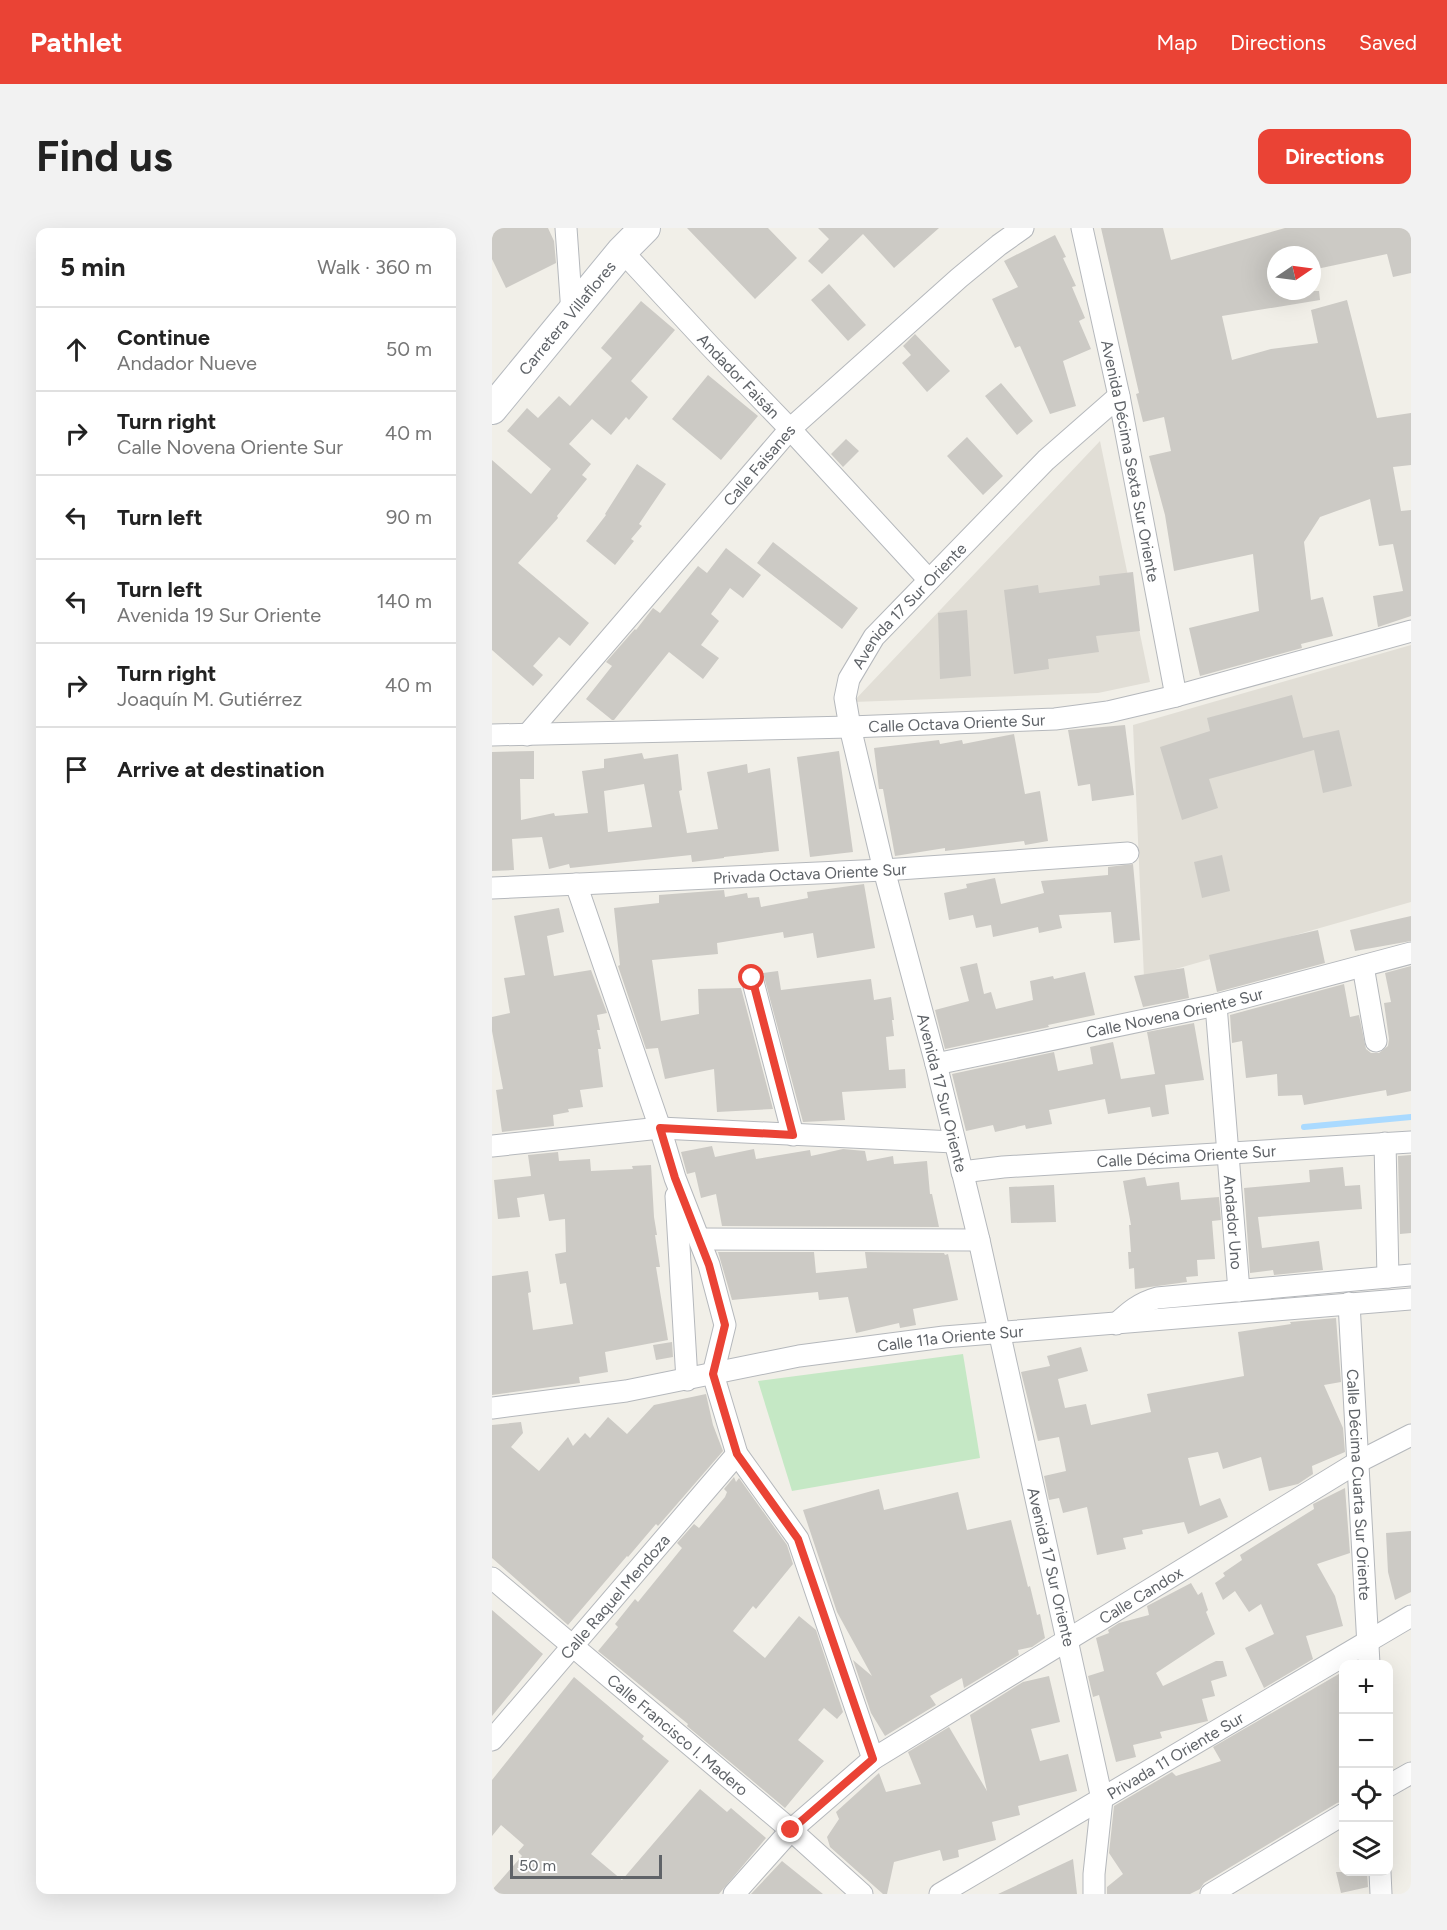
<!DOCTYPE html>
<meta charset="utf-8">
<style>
body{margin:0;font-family:Figtree,sans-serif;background:#f2f2f2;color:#222}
.controls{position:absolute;right:18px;bottom:18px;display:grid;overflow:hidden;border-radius:12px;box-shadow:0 6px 24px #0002}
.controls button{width:54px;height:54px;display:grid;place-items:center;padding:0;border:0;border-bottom:2px solid #e0e0e0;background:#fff;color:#222;font:30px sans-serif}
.compass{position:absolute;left:775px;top:18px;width:54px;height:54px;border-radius:50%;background:#fff;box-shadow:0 6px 24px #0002;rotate:77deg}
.scale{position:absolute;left:18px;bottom:15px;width:152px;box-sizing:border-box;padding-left:6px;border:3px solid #5f6368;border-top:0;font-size:16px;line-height:21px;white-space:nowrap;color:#5f6368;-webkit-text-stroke:4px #fff;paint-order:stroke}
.stop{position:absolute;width:18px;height:18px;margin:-14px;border:4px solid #ea4335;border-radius:50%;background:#fff}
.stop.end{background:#ea4335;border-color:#fff;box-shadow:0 2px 6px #0008}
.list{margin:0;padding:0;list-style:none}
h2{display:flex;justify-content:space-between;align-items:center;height:78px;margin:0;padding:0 24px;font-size:26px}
h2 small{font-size:20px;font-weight:400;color:#767676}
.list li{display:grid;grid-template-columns:39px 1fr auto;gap:18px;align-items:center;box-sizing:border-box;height:84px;padding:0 24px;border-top:2px solid #e0e0e0}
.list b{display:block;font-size:22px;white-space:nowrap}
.list p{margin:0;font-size:20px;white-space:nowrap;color:#767676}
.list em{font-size:20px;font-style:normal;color:#767676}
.icon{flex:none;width:33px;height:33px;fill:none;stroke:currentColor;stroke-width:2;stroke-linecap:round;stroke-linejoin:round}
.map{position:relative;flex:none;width:919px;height:1666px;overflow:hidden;border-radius:12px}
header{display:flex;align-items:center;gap:36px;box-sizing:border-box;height:84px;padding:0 30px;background:#ea4335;color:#fff}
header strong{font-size:28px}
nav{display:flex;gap:33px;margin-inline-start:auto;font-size:21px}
.intro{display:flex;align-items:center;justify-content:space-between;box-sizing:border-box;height:144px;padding:0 36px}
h1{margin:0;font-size:42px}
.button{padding:15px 27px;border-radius:12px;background:#ea4335;color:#fff;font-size:21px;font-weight:700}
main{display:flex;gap:36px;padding:0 36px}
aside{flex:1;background:#fff;border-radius:12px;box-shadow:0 6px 24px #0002}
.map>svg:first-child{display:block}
.education{fill:#e1ded6}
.green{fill:#c5e8c5}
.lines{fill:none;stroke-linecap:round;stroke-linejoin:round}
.stream{stroke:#aadaff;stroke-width:6}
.building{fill:#cccac5;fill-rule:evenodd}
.street-casing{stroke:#b5b8bc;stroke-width:23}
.secondary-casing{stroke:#b6babf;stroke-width:32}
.street{stroke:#fff;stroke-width:21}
.secondary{stroke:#fff;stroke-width:30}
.route{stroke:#ea4335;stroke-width:8}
.labels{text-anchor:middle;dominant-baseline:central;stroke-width:5;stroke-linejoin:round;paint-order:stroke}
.street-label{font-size:16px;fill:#5f6368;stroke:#fff}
</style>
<header>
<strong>Pathlet</strong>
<nav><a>Map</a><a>Directions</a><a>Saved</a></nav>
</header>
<div class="intro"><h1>Find us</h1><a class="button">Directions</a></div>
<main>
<aside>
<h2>5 min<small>Walk · 360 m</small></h2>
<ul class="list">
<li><svg class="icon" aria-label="ahead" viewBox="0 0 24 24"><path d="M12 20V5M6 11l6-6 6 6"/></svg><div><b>Continue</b><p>Andador Nueve</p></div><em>50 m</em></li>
<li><svg class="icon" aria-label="right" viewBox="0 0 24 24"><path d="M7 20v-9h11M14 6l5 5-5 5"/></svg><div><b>Turn right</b><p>Calle Novena Oriente Sur</p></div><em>40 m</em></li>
<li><svg class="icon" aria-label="left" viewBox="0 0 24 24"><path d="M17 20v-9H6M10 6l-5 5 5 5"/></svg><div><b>Turn left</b></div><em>90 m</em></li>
<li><svg class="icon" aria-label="left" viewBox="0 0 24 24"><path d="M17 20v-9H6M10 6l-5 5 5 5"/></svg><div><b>Turn left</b><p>Avenida 19 Sur Oriente</p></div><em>140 m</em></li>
<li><svg class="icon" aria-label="right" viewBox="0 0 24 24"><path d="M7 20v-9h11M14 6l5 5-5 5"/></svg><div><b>Turn right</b><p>Joaquín M. Gutiérrez</p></div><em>40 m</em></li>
<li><svg class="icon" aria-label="arrive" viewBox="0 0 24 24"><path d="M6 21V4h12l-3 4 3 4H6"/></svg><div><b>Arrive at destination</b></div></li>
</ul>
</aside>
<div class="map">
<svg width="919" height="1666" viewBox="0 0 919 1666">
<rect width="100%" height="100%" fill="#f1efe8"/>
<path class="education" d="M 608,213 L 658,454 L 606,465 L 361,474 Z
M 919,417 L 919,674 L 652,750 L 641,497 Z"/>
<path class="green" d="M 471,1126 L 488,1230 L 300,1263 L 266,1153 Z"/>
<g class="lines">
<path class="stream" d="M 812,899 L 919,889"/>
</g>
<path class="building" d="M 0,0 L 56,0 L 62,13 L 64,35 L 14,60 L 0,31 Z
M 195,0 L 276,0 L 305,30 L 263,71 Z
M 326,0 L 447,0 L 402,40 L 371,6 L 330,46 L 316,33 L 337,11 Z
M 609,0 L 671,0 L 679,32 L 793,0 L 919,0 L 919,45 L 901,49 L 895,26 L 820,42 L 820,27 L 784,27 L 784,63 L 827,63 L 828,72 L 730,88 L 740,132 L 779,121 L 826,115 L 819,82 L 855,72 L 885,190 L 919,185 L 919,237 L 901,239 L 909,283 L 919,282 L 919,388 L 886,399 L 881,368 L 911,363 L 901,316 L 887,318 L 878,271 L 828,289 L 812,314 L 819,372 L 831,369 L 841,408 L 809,416 L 810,420 L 708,448 L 697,400 L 767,383 L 761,326 L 682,343 L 673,287 L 657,228 L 679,223 L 672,189 L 651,194 L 644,166 L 647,165 Z
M 563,7 L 574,29 L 571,30 L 584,58 L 580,59 L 593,90 L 587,93 L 599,121 L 571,133 L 584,178 L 558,186 L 528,118 L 523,120 L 500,71 L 526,59 L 512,33 Z
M 337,56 L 374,97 L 356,113 L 319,72 Z
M 149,73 L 183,102 L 139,153 L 156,169 L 137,192 L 134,189 L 119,207 L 100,191 L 77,216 L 99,236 L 90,247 L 95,251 L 65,288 L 66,290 L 26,335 L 97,395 L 78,418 L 67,409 L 41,438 L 51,447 L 41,458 L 0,422 L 0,232 L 39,266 L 59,241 L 15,203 L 35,180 L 46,190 L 67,168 L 78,178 L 120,130 L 109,120 Z
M 423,106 L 458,143 L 435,164 L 410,135 L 419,127 L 411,118 Z
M 216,147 L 266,188 L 229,232 L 180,191 Z
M 509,155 L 541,193 L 525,207 L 493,168 Z
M 475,209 L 511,248 L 491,267 L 455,228 Z
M 354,211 L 367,223 L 351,239 L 339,226 Z
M 145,236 L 174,256 L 147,296 L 150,298 L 139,311 L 142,313 L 123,337 L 94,313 L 114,287 L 113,286 Z
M 281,314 L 366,380 L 350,401 L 265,335 Z
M 234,320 L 269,347 L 251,370 L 238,360 L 219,386 L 227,393 L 209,417 L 227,430 L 211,451 L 177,424 L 122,492 L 120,492 L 94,471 L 120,438 L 114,434 L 143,401 L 144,402 L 161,380 L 168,385 L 206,338 L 215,345 Z
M 641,344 L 648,403 L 604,408 L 607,424 L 556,431 L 557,441 L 522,446 L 512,362 L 546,357 L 547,365 L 608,357 L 607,348 Z
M 475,382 L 479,448 L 448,451 L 446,385 Z
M 800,467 L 811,510 L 847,502 L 860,558 L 831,565 L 822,522 L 717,551 L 726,580 L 690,592 L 668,519 L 718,503 L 715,490 Z
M 633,497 L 642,567 L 600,573 L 598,556 L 586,558 L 576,502 Z
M 522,506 L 533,566 L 548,563 L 556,613 L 533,617 L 532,613 L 453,623 L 453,620 L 403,628 L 391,561 L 387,561 L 382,520 L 447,512 L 448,516 L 470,512 L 471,516 Z
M 42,523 L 42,551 L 28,551 L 29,592 L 62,585 L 63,588 L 96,585 L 90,543 L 112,540 L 112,531 L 150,525 L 152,531 L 186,526 L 190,562 L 187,563 L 195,605 L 226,601 L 215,544 L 255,536 L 256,545 L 278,540 L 287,623 L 232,629 L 232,630 L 200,634 L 199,627 L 78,640 L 77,636 L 57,641 L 50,609 L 20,611 L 22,642 L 0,643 L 0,524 ZM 152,556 L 160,599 L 116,604 L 112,563 Z
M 347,523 L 361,624 L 318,629 L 305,529 Z
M 730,627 L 738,663 L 710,670 L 702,634 Z
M 641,636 L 648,712 L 622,715 L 619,684 L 567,687 L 570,700 L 547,705 L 546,699 L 501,709 L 499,697 L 484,700 L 481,687 L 457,692 L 452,665 L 475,660 L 474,656 L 503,650 L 509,676 L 552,665 L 549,653 L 616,647 L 616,639 Z
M 372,656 L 383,720 L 325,730 L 321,705 L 292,710 L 291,704 L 225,715 L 226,726 L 160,732 L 169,793 L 207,786 L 206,761 L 249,760 L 281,881 L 225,884 L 222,841 L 173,851 L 166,820 L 154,821 L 126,738 L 128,737 L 122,680 L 167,675 L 167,667 L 232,662 L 233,669 L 255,665 L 256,670 L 267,669 L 269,679 L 316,670 L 315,664 Z
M 67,680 L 72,704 L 55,708 L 62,748 L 99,742 L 115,785 L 105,787 L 108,802 L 105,802 L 109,821 L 106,821 L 111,859 L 88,862 L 91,879 L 76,881 L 77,884 L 61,887 L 62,898 L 10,904 L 4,862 L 11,861 L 0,803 L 0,789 L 18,785 L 12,750 L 33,747 L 22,688 Z
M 919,688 L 919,713 L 863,723 L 858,702 Z
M 826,702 L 833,735 L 725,764 L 717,727 Z
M 485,735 L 492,766 L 499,764 L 504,781 L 541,772 L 538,753 L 561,748 L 562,751 L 593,744 L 603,787 L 556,797 L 557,799 L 453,821 L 443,782 L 477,773 L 468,739 Z
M 919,738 L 919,863 L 895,868 L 894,862 L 812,877 L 810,867 L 786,868 L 785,846 L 754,850 L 750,813 L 740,815 L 738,787 L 852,756 L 858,789 L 867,787 L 874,821 L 879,825 L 887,825 L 896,818 L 897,811 L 892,775 L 899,774 L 893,745 Z
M 692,740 L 697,770 L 651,779 L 642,748 Z
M 286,743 L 289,762 L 379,751 L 382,772 L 399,769 L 402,792 L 400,792 L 402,808 L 394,809 L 397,842 L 413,841 L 414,860 L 350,864 L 353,892 L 311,894 L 271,745 Z
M 702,795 L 712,852 L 673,857 L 677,886 L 660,889 L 658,879 L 616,886 L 613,871 L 557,882 L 560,896 L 534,901 L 533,897 L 503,904 L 501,897 L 474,903 L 460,846 L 562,824 L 566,843 L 601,836 L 598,819 L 621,814 L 629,851 L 663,846 L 655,804 Z
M 220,918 L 223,929 L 262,921 L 264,931 L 318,922 L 319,928 L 351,921 L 373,923 L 375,933 L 401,928 L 402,936 L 435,933 L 438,966 L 440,966 L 447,999 L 230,998 L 224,966 L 209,970 L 203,944 L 195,946 L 189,924 Z
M 66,924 L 67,933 L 98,931 L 99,943 L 141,941 L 140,938 L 159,937 L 162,989 L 165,1007 L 163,1007 L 168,1039 L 164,1039 L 176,1112 L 113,1124 L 116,1144 L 87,1149 L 88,1155 L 0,1167 L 0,1048 L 36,1043 L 39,1064 L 36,1065 L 41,1102 L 81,1096 L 74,1055 L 68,1056 L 63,1026 L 74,1024 L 73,991 L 57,993 L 52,966 L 25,970 L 28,989 L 6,991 L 2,952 L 39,948 L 36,927 Z
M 919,927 L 919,1005 L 908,1006 L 906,928 Z
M 851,939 L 853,958 L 868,957 L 870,981 L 766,989 L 770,1020 L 827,1013 L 831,1042 L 782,1047 L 781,1042 L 758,1045 L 752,960 L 818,954 L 817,942 Z
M 653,949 L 655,958 L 687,954 L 689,972 L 727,969 L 729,992 L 720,993 L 723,1031 L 705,1032 L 706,1048 L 694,1049 L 695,1054 L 643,1061 L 642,1040 L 637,1041 L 636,1024 L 639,1024 L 637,997 L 639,997 L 631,953 Z
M 562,957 L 564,994 L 519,995 L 517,959 Z
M 226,1024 L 322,1024 L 324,1045 L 375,1040 L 373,1024 L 452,1025 L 453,1027 L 456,1026 L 466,1072 L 421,1081 L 424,1097 L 408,1100 L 407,1095 L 364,1105 L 356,1069 L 327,1072 L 326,1064 L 240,1072 Z
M 844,1090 L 849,1154 L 832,1157 L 851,1200 L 853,1224 L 820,1238 L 821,1246 L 806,1256 L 777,1263 L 769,1229 L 731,1241 L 726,1224 L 696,1230 L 708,1278 L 728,1270 L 736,1289 L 696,1306 L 692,1294 L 650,1302 L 651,1306 L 631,1310 L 634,1321 L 605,1327 L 595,1279 L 571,1285 L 567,1270 L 557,1272 L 552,1248 L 574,1243 L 567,1209 L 546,1213 L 529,1144 L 558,1138 L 555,1128 L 589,1119 L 596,1143 L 566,1151 L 573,1180 L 594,1176 L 599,1197 L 659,1184 L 655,1166 L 752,1148 L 746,1104 L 799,1096 L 798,1094 Z
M 180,1114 L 181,1129 L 164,1132 L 161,1117 Z
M 214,1166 L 221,1197 L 231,1223 L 166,1298 L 164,1296 L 136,1329 L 135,1328 L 76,1397 L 0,1330 L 0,1197 L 29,1194 L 31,1205 L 19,1219 L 47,1243 L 76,1209 L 81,1218 L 93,1205 L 98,1210 L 116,1189 L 135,1206 L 162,1177 Z
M 242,1249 L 244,1254 L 247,1250 L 295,1317 L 301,1336 L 264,1381 L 261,1378 L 241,1403 L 273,1430 L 307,1388 L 324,1402 L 351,1484 L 345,1491 L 332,1480 L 306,1512 L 332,1533 L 293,1580 L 195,1498 L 196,1496 L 106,1423 L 126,1399 L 123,1396 L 143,1371 L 146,1374 L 190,1320 L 185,1315 L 202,1296 L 207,1300 L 233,1269 L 235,1264 L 232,1261 Z
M 853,1260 L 858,1325 L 825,1336 L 843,1368 L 851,1398 L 814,1408 L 821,1431 L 772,1460 L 753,1420 L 782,1406 L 769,1376 L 757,1384 L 743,1363 L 731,1372 L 723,1355 L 733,1348 L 731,1345 L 750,1332 L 748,1327 L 822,1281 L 821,1276 Z
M 387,1261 L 392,1282 L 466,1264 L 475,1302 L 519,1292 L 532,1343 L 536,1359 L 538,1358 L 545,1387 L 548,1386 L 553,1410 L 540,1419 L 526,1422 L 527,1427 L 472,1460 L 470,1450 L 438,1468 L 444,1477 L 393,1508 L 379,1485 L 361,1432 L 380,1448 L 345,1384 L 311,1282 Z
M 919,1303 L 919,1364 L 903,1372 L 896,1344 L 894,1305 Z
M 699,1355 L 706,1367 L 710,1364 L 716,1382 L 714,1384 L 723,1406 L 664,1445 L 671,1458 L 724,1433 L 731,1433 L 735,1448 L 719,1453 L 723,1468 L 710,1471 L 716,1493 L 668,1504 L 670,1510 L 641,1517 L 644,1529 L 624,1534 L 607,1467 L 601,1469 L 596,1448 L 612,1443 L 604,1410 L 617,1405 L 616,1402 L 627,1395 L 657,1387 L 655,1378 Z
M 0,1382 L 51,1426 L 0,1488 Z
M 852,1443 L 852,1573 L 845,1575 L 712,1655 L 708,1661 L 698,1666 L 615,1666 L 615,1659 L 631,1646 L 617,1625 L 622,1578 L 680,1544 L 684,1548 L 729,1533 L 721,1519 Z
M 557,1448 L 568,1494 L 539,1501 L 548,1533 L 576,1526 L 585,1563 L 526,1578 L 528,1587 L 500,1594 L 504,1612 L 466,1622 L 467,1629 L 451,1633 L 448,1622 L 402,1634 L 395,1666 L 391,1666 L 338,1619 L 335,1609 L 347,1591 L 344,1584 L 387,1545 L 394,1564 L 429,1556 L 416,1524 L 457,1499 L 495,1563 L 478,1487 L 531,1454 Z
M 82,1449 L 152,1508 L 150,1511 L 177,1533 L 99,1626 L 130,1652 L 208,1561 L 235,1584 L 239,1580 L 274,1610 L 227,1666 L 0,1666 L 0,1662 L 30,1628 L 26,1624 L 32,1617 L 9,1597 L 0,1608 L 0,1552 Z
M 581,1631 L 585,1666 L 506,1666 Z
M 290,1633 L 331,1666 L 259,1666 Z
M 844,1644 L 875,1644 L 876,1659 L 849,1665 Z"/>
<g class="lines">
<defs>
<g id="street">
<path d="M 74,0 L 80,85"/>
<path id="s1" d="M 590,0 L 627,168 L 684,468"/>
<path id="s2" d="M 130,23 L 218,118 L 298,201 L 437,352"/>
<path id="s3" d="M 0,507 L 358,499 L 563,491 L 616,484 L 684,468 L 919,403"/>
<path id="s4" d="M 35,507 L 298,201 L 467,50 L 507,17 L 531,0"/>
<path d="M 84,656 L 168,900 L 183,950 L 217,1037 L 233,1097 L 221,1146 L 245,1226 L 306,1311 L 381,1531"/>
<path id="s5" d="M 0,660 L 392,642 L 636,625"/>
<path d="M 871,738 L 884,813"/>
<path d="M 260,750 L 301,907"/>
<path id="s6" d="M 724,777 L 747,1063"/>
<path id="s7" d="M 444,836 L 724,777 L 919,725"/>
<path d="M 893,915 L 896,1049"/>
<path d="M 0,918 L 168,900 L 462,914"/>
<path id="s8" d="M 470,944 L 511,939 L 919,914"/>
<path d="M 184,968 L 195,1152"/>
<path d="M 208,1011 L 487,1012"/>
<path id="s9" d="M 857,1075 L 877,1436"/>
<path d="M 624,1096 C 637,1084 647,1075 665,1070 L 919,1047"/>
<path id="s10" d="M 0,1180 L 134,1163 L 307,1128 L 452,1109 L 919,1071"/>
<path id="s11" d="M 0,1350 L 299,1602 L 370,1666"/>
<path id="s12" d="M 0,1512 L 245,1226"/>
<path d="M 896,1558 L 919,1545"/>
<path d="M 888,1644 L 889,1666"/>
<path id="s13" d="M 242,1666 L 299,1602 L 381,1531 L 866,1234 L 919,1207"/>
<path id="s14" d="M 448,1666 L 919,1388"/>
<path id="s15" d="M 602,1666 L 602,1646 L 610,1571 L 487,1012 L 444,836 L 392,642 L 358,499 L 353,470 L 357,451 L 382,409 L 554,232 L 627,168"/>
<path d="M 719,1666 L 852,1586"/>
</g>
<g id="secondary">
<path id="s16" d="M 0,181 L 130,23 L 153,0"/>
</g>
</defs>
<use href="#street" class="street-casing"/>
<use href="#secondary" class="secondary-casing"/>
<use href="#street" class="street"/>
<use href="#secondary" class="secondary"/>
</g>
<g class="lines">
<path class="route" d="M 260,750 L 301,907 L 168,900 L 183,950 L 217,1037 L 233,1097 L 221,1146 L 245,1226 L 306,1311 L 381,1531 L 299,1602"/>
</g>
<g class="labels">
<g class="street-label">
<text stroke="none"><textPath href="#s16" startOffset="118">Carretera Villaflores</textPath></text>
<text stroke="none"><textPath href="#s2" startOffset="171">Andador Faisán</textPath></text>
<text stroke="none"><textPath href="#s1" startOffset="238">Avenida Décima Sexta Sur Oriente</textPath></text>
<text stroke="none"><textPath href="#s4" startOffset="356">Calle Faisanes</textPath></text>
<text stroke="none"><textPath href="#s15" startOffset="1341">Avenida 17 Sur Oriente</textPath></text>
<text stroke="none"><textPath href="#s3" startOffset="465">Calle Octava Oriente Sur</textPath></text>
<text stroke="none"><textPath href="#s5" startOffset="318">Privada Octava Oriente Sur</textPath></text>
<text stroke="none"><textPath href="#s7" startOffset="244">Calle Novena Oriente Sur</textPath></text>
<text transform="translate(450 865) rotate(76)">Avenida 17 Sur Oriente</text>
<text stroke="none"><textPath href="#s8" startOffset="225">Calle Décima Oriente Sur</textPath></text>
<text stroke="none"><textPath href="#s6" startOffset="218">Andador Uno</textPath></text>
<text stroke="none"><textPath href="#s10" startOffset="464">Calle 11a Oriente Sur</textPath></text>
<text stroke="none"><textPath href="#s9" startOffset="182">Calle Décima Cuarta Sur Oriente</textPath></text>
<text transform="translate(559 1339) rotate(77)">Avenida 17 Sur Oriente</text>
<text stroke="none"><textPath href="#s13" startOffset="508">Calle Candox</textPath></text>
<text stroke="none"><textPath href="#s12" startOffset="189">Calle Raquel Mendoza</textPath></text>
<text stroke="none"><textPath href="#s11" startOffset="243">Calle Francisco I. Madero</textPath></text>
<text stroke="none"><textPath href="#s14" startOffset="273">Privada 11 Oriente Sur</textPath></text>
</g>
</g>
</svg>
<div class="controls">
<button>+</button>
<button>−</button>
<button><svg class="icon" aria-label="locate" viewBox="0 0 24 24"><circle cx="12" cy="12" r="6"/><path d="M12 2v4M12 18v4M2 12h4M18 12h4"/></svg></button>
<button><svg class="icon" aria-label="layers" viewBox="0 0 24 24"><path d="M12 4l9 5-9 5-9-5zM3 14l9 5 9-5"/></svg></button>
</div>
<svg class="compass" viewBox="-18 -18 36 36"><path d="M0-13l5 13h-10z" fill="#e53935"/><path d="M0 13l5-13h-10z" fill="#767676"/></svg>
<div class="scale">50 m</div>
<div class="stop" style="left:260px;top:750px"></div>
<div class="stop end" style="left:299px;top:1602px"></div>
</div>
</main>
